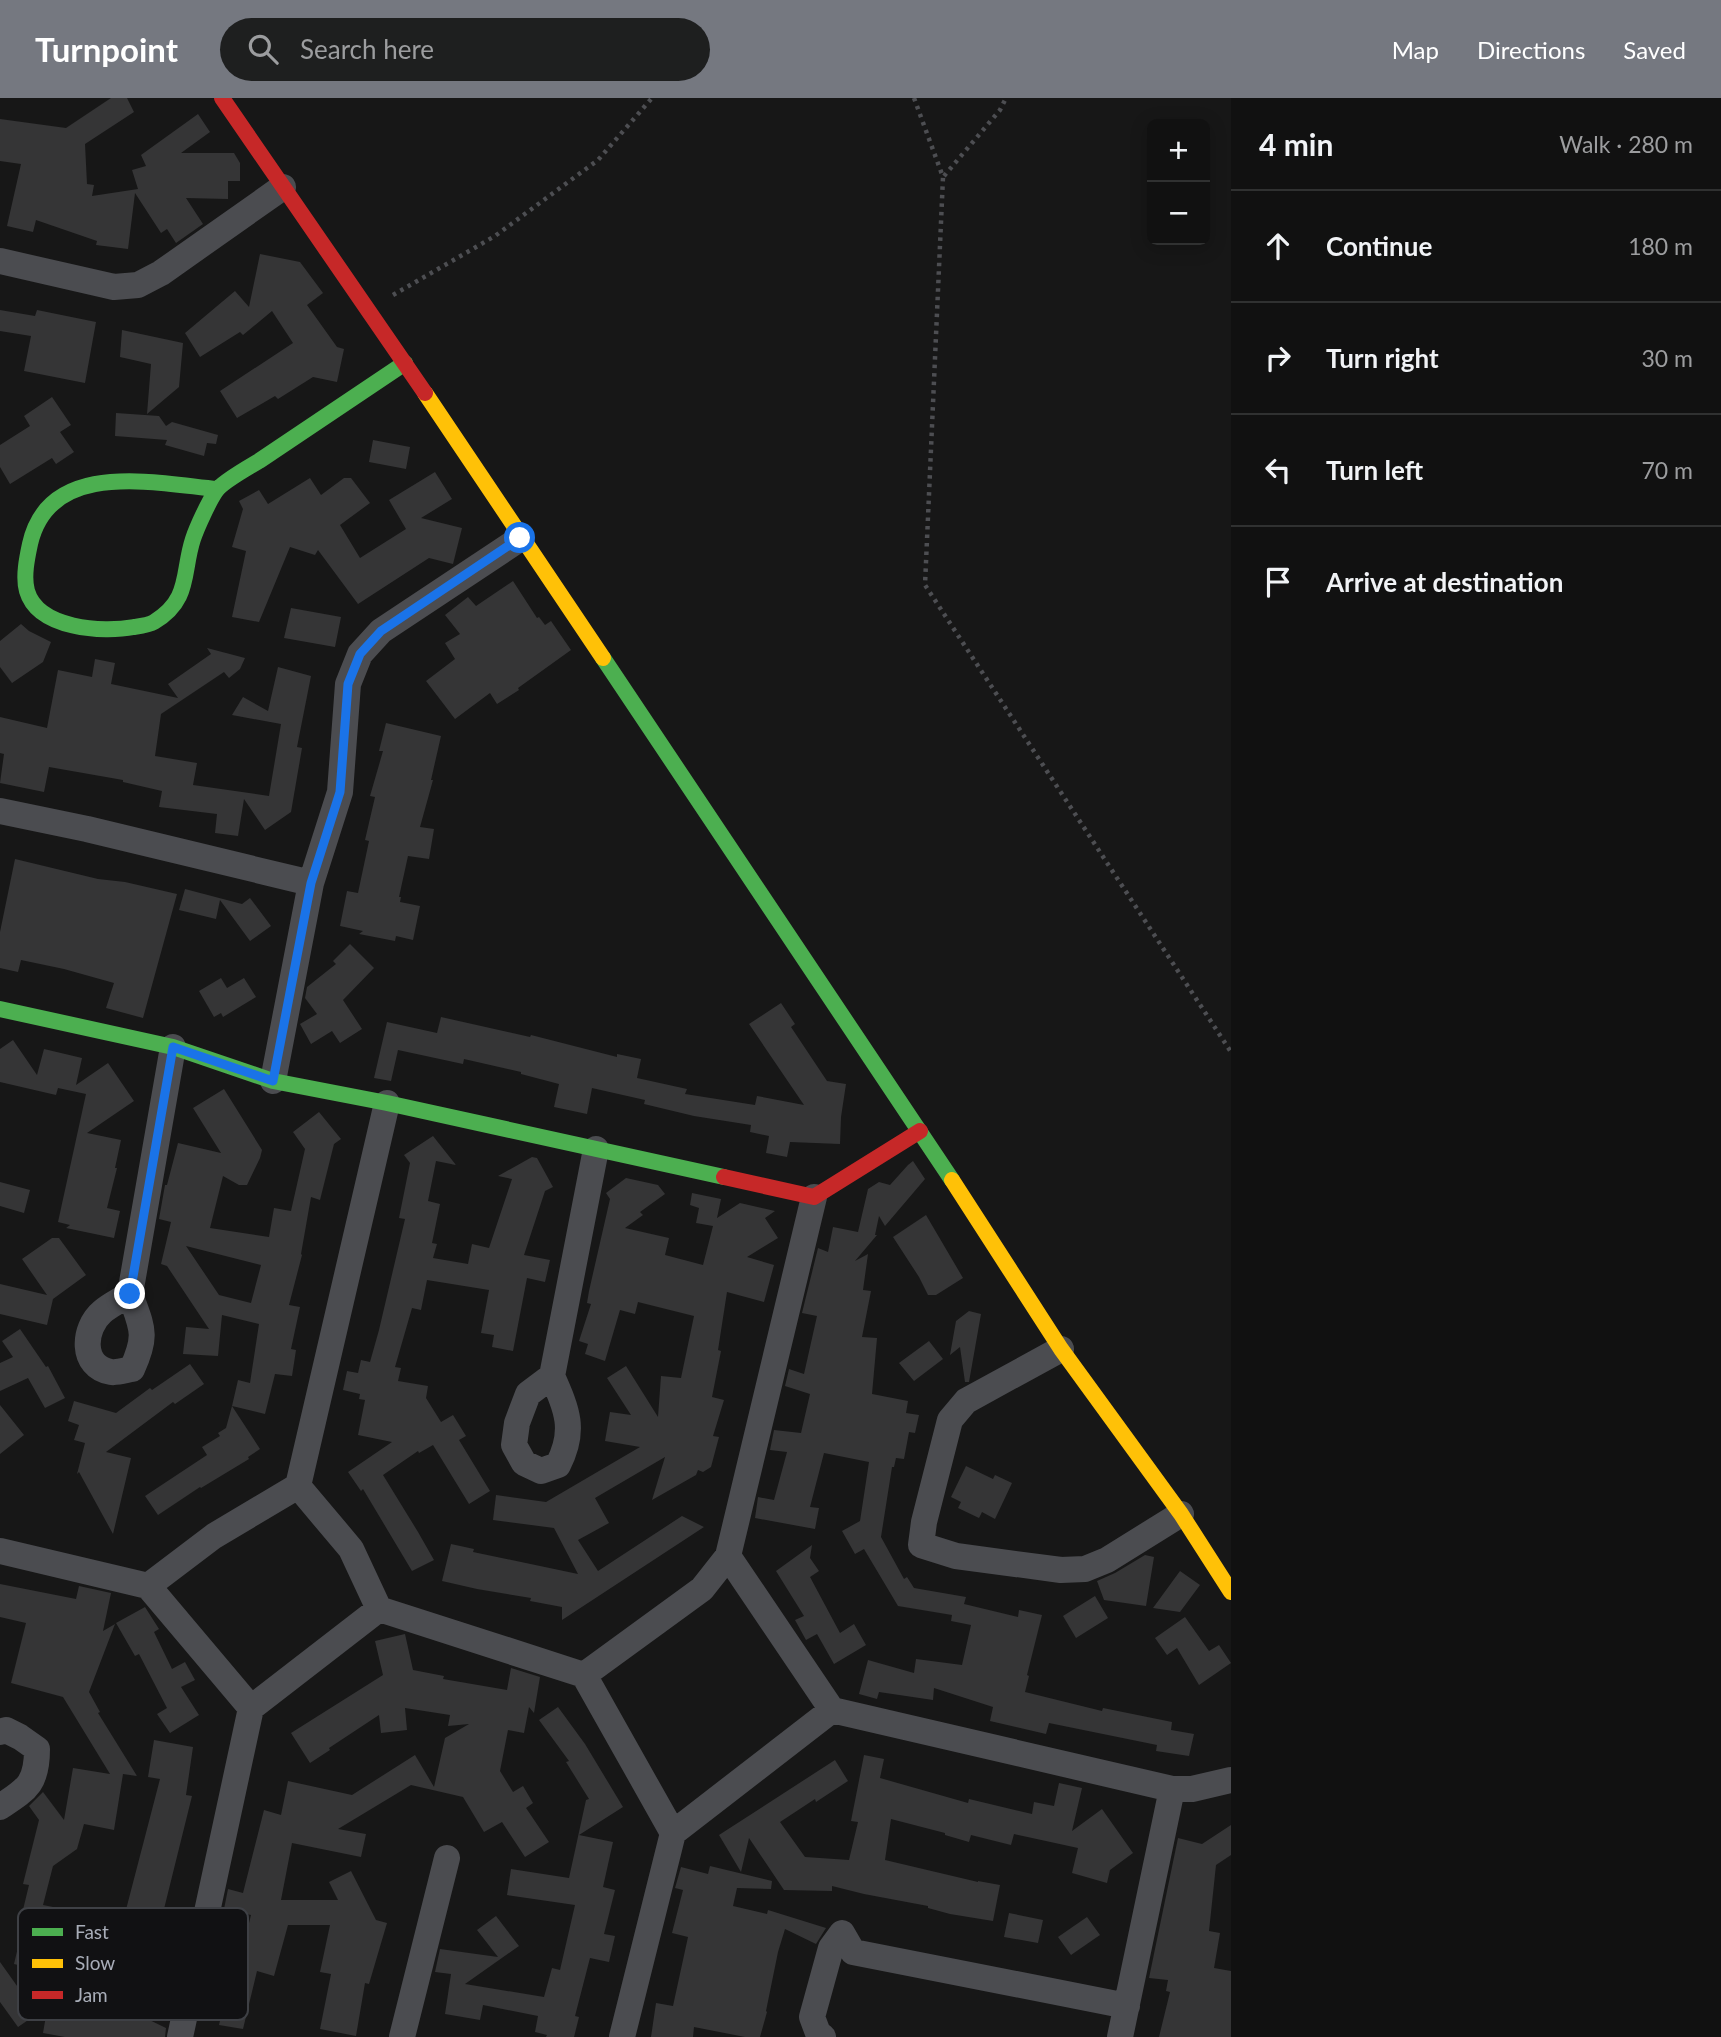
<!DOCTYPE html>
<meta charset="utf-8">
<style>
body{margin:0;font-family:Lato,sans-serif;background:#1e1f1f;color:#f1f3f6}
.controls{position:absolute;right:21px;top:21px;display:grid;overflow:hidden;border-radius:10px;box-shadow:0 4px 18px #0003}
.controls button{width:63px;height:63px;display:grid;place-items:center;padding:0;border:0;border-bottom:2px solid #303131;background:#111;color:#f1f3f6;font:35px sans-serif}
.stop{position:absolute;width:21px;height:21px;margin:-16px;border:5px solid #1a73e8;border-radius:50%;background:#fff}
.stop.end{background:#1a73e8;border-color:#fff;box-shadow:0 2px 7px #0008}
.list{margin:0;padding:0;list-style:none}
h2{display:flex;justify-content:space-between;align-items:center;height:91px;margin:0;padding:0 28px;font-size:30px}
h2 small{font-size:23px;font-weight:400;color:#9c9d9f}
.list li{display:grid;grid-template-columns:46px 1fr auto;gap:21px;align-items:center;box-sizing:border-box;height:112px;padding:0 28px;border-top:2px solid #303131}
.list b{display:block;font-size:26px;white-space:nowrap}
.list em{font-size:23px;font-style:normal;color:#9c9d9f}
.icon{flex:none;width:38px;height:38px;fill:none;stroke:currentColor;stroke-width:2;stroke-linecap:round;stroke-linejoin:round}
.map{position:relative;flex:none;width:1231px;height:1939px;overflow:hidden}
header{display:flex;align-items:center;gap:42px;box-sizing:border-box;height:98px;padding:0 35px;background:#757880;color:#fff}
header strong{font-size:33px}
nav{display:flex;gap:38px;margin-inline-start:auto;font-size:24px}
.search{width:490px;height:63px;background:#1e1f1f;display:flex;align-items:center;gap:18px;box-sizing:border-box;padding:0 24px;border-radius:38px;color:#9c9d9f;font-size:26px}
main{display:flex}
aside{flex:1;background:#111}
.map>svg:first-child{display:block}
.building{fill:#353536;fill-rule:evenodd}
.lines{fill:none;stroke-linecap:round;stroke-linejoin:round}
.path{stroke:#4d4e52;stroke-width:4.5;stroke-dasharray:3.5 5;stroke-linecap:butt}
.street{stroke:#4b4c50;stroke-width:26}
.fast{stroke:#4caf50;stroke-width:16}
.slow{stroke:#ffc107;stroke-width:16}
.jam{stroke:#c62828;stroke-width:16}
.route{stroke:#1a73e8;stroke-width:9}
.key{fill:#111113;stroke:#3e4045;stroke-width:2}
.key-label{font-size:19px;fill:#a8adb8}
</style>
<header>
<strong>Turnpoint</strong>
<div class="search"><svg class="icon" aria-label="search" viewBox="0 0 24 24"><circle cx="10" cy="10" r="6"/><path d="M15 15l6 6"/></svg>Search here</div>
<nav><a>Map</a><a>Directions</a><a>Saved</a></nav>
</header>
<main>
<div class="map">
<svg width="1231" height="1939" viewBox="0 0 1231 1939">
<rect width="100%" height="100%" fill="#171717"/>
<path class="building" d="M 111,0 L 127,0 L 134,14 L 85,46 L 87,86 L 94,87 L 92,98 L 138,91 L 132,72 L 146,68 L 141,57 L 198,16 L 210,34 L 181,55 L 234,55 L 240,65 L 240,83 L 228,83 L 228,101 L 186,100 L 203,126 L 176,145 L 167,131 L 161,135 L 135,95 L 128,151 L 96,147 L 97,143 L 36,122 L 33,134 L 7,128 L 21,66 L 0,63 L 0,21 L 66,30 Z
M 260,156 L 300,164 L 323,195 L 307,207 L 337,249 L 344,251 L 337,284 L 313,279 L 278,301 L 275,298 L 237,320 L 220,293 L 293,245 L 272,213 L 243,237 L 240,234 L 200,259 L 185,235 L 235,193 L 249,209 Z
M 0,212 L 35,218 L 37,212 L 96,224 L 85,285 L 24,273 L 31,238 L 0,233 Z
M 122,232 L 183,245 L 179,289 L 147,316 L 151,266 L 120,259 Z
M 52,299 L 71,327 L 60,334 L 74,354 L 56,366 L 52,360 L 10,386 L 0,369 L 0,347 L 30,328 L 24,318 Z
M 116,315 L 159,318 L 166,328 L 172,324 L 218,337 L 216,346 L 207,345 L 204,358 L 165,347 L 167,342 L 115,338 Z
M 373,342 L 410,349 L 406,371 L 369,364 Z
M 435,374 L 452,401 L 421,420 L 462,430 L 453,466 L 429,460 L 358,506 L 318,452 L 315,457 L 290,449 L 259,524 L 232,519 L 246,453 L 232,449 L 243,411 L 239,403 L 259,392 L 268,406 L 310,380 L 321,397 L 344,380 L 351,380 L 370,405 L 340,427 L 360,460 L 406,431 L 389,402 Z
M 513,483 L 537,520 L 539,519 L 545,527 L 551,523 L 571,552 L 518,590 L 519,592 L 497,606 L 490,595 L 455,621 L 426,583 L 455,561 L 445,545 L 460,536 L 445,517 L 468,499 L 476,508 Z
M 291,510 L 341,519 L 335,549 L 284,540 Z
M 21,526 L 29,533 L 51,544 L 43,564 L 12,585 L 0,569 L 0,543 Z
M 207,550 L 245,560 L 240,571 L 229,580 L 224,574 L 161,616 L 155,658 L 197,665 L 193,687 L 269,698 L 281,626 L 232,617 L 243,599 L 268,613 L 278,569 L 311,578 L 297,649 L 302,650 L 291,714 L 265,732 L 244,701 L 238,738 L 215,735 L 217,716 L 159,709 L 162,693 L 123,684 L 123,682 L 49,669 L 44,694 L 0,685 L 4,656 L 0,655 L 0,619 L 47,630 L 58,572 L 92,579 L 95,561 L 115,565 L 111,586 L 178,600 L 168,586 L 211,556 Z
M 386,625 L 441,638 L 431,682 L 433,682 L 420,729 L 434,731 L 429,761 L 408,758 L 399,799 L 401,799 L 400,804 L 420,808 L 413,842 L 396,838 L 395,843 L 359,836 L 363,833 L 340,828 L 347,793 L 358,795 L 369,743 L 365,742 L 375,699 L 370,698 L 383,653 L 379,653 Z
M 15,761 L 98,781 L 125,784 L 177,796 L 143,920 L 106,910 L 114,885 L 64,871 L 21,862 L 18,874 L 0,870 L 0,834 Z
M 185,791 L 242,806 L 250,800 L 271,828 L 250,843 L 220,802 L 216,821 L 179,812 Z
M 350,846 L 374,870 L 343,902 L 362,931 L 340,945 L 332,933 L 311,946 L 300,926 L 317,916 L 305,900 L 307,889 L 336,866 L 333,863 Z
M 221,880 L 227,890 L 244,880 L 256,899 L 223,919 L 221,915 L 214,919 L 199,893 Z
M 781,905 L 795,926 L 791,929 L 827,983 L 846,986 L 841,1019 L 840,1046 L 790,1044 L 787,1059 L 766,1055 L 769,1038 L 750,1034 L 751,1027 L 694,1018 L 644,1006 L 645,1002 L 592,990 L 587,1016 L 554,1009 L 559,986 L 521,976 L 521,974 L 464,961 L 463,966 L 398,952 L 391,983 L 374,980 L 387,924 L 437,935 L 441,919 L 530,939 L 531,937 L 617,959 L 617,956 L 641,961 L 637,980 L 687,991 L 685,996 L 755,1007 L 757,998 L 804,1007 L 749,926 Z
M 13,942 L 37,977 L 44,951 L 82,960 L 76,987 L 108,965 L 134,1003 L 87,1035 L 121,1042 L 115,1070 L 117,1070 L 107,1110 L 120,1113 L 114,1140 L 66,1130 L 70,1127 L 58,1124 L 86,996 L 58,990 L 56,997 L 0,984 L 0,951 Z
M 224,991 L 262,1052 L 260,1060 L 247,1087 L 239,1087 L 223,1078 L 210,1130 L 269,1139 L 274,1110 L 291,1113 L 305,1051 L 293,1034 L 319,1014 L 341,1041 L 334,1046 L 320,1102 L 311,1099 L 301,1156 L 302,1157 L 289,1207 L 300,1209 L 291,1251 L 296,1252 L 292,1278 L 275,1276 L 265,1316 L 232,1308 L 238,1282 L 250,1285 L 259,1226 L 222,1217 L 218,1258 L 183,1256 L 186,1229 L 209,1231 L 167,1168 L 161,1166 L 171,1124 L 159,1121 L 165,1087 L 167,1087 L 178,1045 L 221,1055 L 193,1010 ZM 186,1148 L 261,1167 L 251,1205 L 219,1197 Z
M 433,1038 L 456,1067 L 436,1063 L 428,1103 L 440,1106 L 432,1145 L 437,1146 L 433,1160 L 468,1166 L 472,1146 L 489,1150 L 512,1081 L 498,1078 L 532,1059 L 537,1060 L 553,1089 L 545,1093 L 524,1157 L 550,1162 L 545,1184 L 527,1180 L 513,1253 L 492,1249 L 494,1237 L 481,1235 L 489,1192 L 427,1182 L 421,1212 L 412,1210 L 395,1269 L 401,1270 L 398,1283 L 428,1288 L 426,1300 L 441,1324 L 453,1317 L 466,1338 L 459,1342 L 490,1393 L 469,1406 L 433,1347 L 419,1355 L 418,1353 L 383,1377 L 418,1434 L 434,1462 L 412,1473 L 363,1391 L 361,1393 L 348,1374 L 392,1344 L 358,1337 L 365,1302 L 359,1301 L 360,1296 L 343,1292 L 347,1273 L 358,1275 L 361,1262 L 370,1264 L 379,1232 L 405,1121 L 399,1120 L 410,1065 L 404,1057 Z
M 913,1063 L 925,1081 L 885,1128 L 879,1118 L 875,1137 L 877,1137 L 855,1163 L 868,1156 L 863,1192 L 871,1193 L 862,1239 L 877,1240 L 872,1296 L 908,1303 L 906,1315 L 919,1317 L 915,1335 L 909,1334 L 904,1361 L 896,1360 L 894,1369 L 892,1369 L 881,1439 L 904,1481 L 907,1479 L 914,1490 L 966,1499 L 964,1506 L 1018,1519 L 1019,1512 L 1042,1517 L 1027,1577 L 1029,1578 L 1025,1594 L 1102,1613 L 1103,1610 L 1172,1624 L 1171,1632 L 1194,1636 L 1189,1658 L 1156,1653 L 1157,1647 L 1049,1625 L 1046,1636 L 990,1623 L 993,1609 L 934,1590 L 933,1602 L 879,1594 L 877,1601 L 859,1596 L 868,1562 L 914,1575 L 916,1561 L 962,1567 L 971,1527 L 951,1523 L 952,1517 L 898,1508 L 864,1451 L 855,1456 L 842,1433 L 860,1423 L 869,1364 L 824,1355 L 810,1409 L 819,1410 L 815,1431 L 755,1420 L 758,1399 L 774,1402 L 787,1354 L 770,1352 L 774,1332 L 801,1335 L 810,1296 L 785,1288 L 789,1271 L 804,1276 L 817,1218 L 802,1215 L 818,1150 L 828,1154 L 833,1129 L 858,1134 L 868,1091 L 879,1084 L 890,1087 L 908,1067 Z
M 626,1080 L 658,1087 L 665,1096 L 640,1114 L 643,1117 L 625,1130 L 669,1140 L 665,1157 L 703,1167 L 713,1128 L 696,1125 L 699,1110 L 690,1107 L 692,1095 L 721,1101 L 717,1120 L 740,1105 L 775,1113 L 765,1120 L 778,1140 L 747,1159 L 774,1167 L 764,1204 L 727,1194 L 718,1252 L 721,1253 L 712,1299 L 724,1302 L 713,1338 L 719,1339 L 711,1369 L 703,1374 L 698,1372 L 696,1377 L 652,1402 L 665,1359 L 595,1400 L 609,1425 L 578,1442 L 598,1473 L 682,1418 L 704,1429 L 562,1522 L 562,1509 L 530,1503 L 531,1500 L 477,1491 L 442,1483 L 451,1446 L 474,1451 L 473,1454 L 578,1476 L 554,1430 L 493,1422 L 496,1397 L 546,1404 L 640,1349 L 605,1343 L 610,1314 L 631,1317 L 607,1280 L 626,1268 L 658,1319 L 661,1278 L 681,1280 L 694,1218 L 638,1204 L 635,1216 L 620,1212 L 605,1263 L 585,1256 L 588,1246 L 579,1243 L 591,1206 L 587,1205 L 589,1193 L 610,1101 L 606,1095 Z
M 0,1084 L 30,1092 L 24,1115 L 0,1108 Z
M 926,1117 L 963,1180 L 936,1197 L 928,1197 L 919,1179 L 893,1139 Z
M 52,1140 L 59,1140 L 86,1177 L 53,1201 L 47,1227 L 0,1216 L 0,1186 L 47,1197 L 22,1161 Z
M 969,1213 L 981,1216 L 969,1284 L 965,1284 L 960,1249 L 950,1257 L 956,1223 Z
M 20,1231 L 46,1269 L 48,1268 L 65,1300 L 45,1310 L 28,1280 L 0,1293 L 0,1265 L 13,1259 L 2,1243 Z
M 929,1243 L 943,1261 L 914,1283 L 899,1265 Z
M 190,1266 L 204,1286 L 175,1306 L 173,1304 L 106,1354 L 131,1360 L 113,1436 L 79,1374 L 77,1376 L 85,1345 L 74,1342 L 79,1327 L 68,1323 L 74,1303 L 116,1315 L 150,1290 L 152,1292 Z
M 0,1307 L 24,1337 L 0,1356 Z
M 232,1308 L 260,1351 L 248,1359 L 249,1361 L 201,1390 L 200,1389 L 158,1417 L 145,1398 L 207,1357 L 202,1349 L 220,1338 L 218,1335 L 226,1330 Z
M 966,1368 L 993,1381 L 995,1377 L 1012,1385 L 995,1421 L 982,1414 L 979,1420 L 958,1410 L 961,1404 L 951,1399 Z
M 812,1447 L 810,1460 L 819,1473 L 810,1479 L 840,1535 L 854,1526 L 866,1547 L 834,1566 L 817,1536 L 806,1542 L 795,1522 L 804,1518 L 776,1473 Z
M 1145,1457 L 1154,1459 L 1146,1508 L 1104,1502 L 1097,1483 L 1115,1475 Z
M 1180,1473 L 1200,1487 L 1180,1514 L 1153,1510 Z
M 0,1486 L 76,1501 L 79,1488 L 111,1495 L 103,1533 L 115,1526 L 89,1594 L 100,1614 L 98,1615 L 137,1678 L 123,1676 L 114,1732 L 84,1726 L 77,1751 L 53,1768 L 43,1807 L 58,1810 L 49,1849 L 53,1850 L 47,1874 L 14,1866 L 24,1824 L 20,1824 L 29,1787 L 23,1786 L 39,1722 L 29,1708 L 43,1694 L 64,1722 L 73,1670 L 110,1676 L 63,1599 L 11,1585 L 26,1525 L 0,1519 Z
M 1095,1498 L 1108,1520 L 1076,1540 L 1063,1518 Z
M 145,1509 L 159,1531 L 154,1534 L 172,1571 L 185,1564 L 195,1582 L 181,1589 L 199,1617 L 170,1635 L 157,1616 L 167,1610 L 139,1556 L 135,1558 L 116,1525 Z
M 1185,1519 L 1209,1553 L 1219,1547 L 1231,1565 L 1199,1587 L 1177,1550 L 1167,1557 L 1155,1540 Z
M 405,1536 L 413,1572 L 444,1578 L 443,1581 L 507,1592 L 511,1570 L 540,1579 L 534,1615 L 529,1609 L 524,1635 L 508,1632 L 500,1673 L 513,1694 L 523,1688 L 533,1705 L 526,1710 L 549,1744 L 525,1759 L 502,1724 L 484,1734 L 463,1699 L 411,1687 L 338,1731 L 366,1736 L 361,1759 L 292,1745 L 281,1802 L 338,1802 L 329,1784 L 351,1773 L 376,1822 L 387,1825 L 369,1886 L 365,1885 L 356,1938 L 320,1931 L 331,1876 L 320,1874 L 330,1827 L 288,1827 L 274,1878 L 257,1873 L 243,1931 L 219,1927 L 229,1884 L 234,1885 L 251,1817 L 224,1811 L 228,1791 L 243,1795 L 264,1712 L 281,1717 L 288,1683 L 352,1697 L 415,1657 L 434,1689 L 445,1640 L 469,1626 L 448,1628 L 450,1617 L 405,1610 L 407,1632 L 381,1635 L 379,1617 L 329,1650 L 330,1652 L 310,1665 L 291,1635 L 383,1577 L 375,1543 Z
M 558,1609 L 585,1646 L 623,1709 L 579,1737 L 613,1744 L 603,1789 L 615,1792 L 604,1836 L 615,1838 L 609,1864 L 590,1860 L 575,1918 L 579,1919 L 574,1939 L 546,1939 L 547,1937 L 535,1934 L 538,1918 L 483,1907 L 480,1922 L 445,1916 L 451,1876 L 435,1874 L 440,1851 L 498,1859 L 477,1832 L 496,1818 L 519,1848 L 465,1886 L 544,1899 L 552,1870 L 560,1872 L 575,1807 L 507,1797 L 511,1771 L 569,1780 L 586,1702 L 589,1701 L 566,1664 L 569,1663 L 539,1622 Z
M 154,1642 L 193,1649 L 186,1697 L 192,1698 L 163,1815 L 152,1813 L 140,1866 L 150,1869 L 137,1916 L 166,1930 L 165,1939 L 65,1939 L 43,1935 L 47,1912 L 91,1919 L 90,1861 L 93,1839 L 91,1839 L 94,1821 L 122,1827 L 160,1681 L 148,1679 Z
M 864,1657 L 884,1661 L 880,1680 L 968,1705 L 969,1701 L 1032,1716 L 1034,1704 L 1054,1708 L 1059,1685 L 1082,1690 L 1072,1733 L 1102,1711 L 1133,1755 L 1110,1772 L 1107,1785 L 1072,1775 L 1078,1750 L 1014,1736 L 1011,1747 L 971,1737 L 969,1744 L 945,1737 L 945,1735 L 891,1721 L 885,1762 L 978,1784 L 978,1783 L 1000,1787 L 993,1823 L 950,1816 L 928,1810 L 928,1808 L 864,1796 L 832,1788 L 832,1793 L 784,1792 L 749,1740 L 741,1774 L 719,1737 L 835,1662 L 848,1683 L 816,1704 L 815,1701 L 780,1724 L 805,1759 L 849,1762 L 858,1724 L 851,1723 Z
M 1231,1727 L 1231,1757 L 1216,1767 L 1209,1833 L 1220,1835 L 1214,1870 L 1231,1873 L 1231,1939 L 1159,1939 L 1170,1894 L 1166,1893 L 1168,1882 L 1149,1880 L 1178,1740 L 1202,1746 Z
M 710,1768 L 772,1783 L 771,1791 L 737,1790 L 733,1808 L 767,1816 L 768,1812 L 826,1830 L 816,1846 L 785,1831 L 778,1854 L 766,1913 L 767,1914 L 760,1939 L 745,1939 L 694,1929 L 693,1939 L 651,1939 L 656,1905 L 673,1908 L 688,1839 L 672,1835 L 683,1792 L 675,1790 L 681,1769 L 708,1776 Z
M 1009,1815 L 1043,1822 L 1038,1845 L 1004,1839 Z
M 1087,1819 L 1100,1837 L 1071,1857 L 1058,1839 Z
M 0,1864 L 37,1916 L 18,1929 L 0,1904 Z"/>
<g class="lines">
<path class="path" d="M 914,0 L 943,79 L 925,487 L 1231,954
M 944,78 L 1000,12 L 1006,0
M 393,197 L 495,138 L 598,62 L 652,0"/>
<path class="street" d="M 0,163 L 114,189 L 138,187 L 161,175 L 283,89
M 0,713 L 87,731 L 311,785
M 273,983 L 311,785 L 340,694 L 348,586 L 360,556 L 381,533 L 521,440
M 130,1196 C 121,1202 110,1207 102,1214 C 83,1230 80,1269 111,1274 C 117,1275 126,1272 132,1271 C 148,1236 142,1230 130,1196 L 173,949
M 1061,1251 L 966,1303 L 950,1322 L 924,1424 L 921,1447 L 956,1458 L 1061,1472 L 1085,1471 L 1107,1462 L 1181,1416
M 552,1278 L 528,1296 L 517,1325 L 514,1347 L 524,1365 L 541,1373 L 558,1367 C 576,1332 567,1312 552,1278 L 596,1051
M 298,1388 L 351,1451 L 379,1511 L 584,1577 L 673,1735
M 0,1453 L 148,1488 L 251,1610
M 728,1458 L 832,1612 L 1172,1691 L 1192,1691 L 1231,1682
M 148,1488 L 214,1438 L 298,1388 L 387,1005
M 584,1577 L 702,1491 L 728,1458 L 814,1099
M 0,1634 L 6,1632 L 20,1639 L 37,1651 C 37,1686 27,1691 0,1709
M 180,1939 L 251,1610 L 379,1511
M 402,1939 L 447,1760
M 622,1939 L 673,1735 L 832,1612
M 823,1939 L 818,1935 L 812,1919 L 831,1850 L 842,1835 L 853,1854 L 1127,1908
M 1120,1939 L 1172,1691"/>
<path class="fast" d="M 217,391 C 154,385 49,361 30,446 C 27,460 23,479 27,493 C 38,531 103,535 134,529 C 141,528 149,527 154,524 C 191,502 182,474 193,441 C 197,429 209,403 216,393 C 222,384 249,369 259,363 C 308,330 356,298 405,265
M 603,560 L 952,1082
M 0,911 L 173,949 L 273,983 L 387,1005 L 724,1079"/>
<path class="slow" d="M 425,295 L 603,560
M 952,1082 L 1061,1251 L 1181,1416 L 1231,1494"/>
<path class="jam" d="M 222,0 L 425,295
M 724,1079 L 814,1099 L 920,1033"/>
</g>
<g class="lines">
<path class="route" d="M 130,1196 L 173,949 L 273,983 L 311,785 L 340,694 L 348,586 L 360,556 L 381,533 L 520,440"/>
</g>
<rect x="18" y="1810" width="230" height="112" rx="10" class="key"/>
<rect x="32" y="1830" width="31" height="8" fill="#4caf50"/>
<rect x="32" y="1861" width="31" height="9" fill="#ffc107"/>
<rect x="32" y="1893" width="31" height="8" fill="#c62828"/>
<g class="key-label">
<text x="75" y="1841">Fast</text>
<text x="75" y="1872">Slow</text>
<text x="75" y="1904">Jam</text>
</g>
</svg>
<div class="controls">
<button>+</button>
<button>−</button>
</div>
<div class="stop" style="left:520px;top:440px"></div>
<div class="stop end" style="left:130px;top:1196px"></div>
</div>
<aside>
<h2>4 min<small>Walk · 280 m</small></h2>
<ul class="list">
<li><svg class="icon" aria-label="ahead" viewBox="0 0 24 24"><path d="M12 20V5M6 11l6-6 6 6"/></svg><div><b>Continue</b></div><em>180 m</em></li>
<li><svg class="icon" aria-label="right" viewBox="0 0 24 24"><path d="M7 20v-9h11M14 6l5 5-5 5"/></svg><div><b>Turn right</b></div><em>30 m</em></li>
<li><svg class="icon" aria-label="left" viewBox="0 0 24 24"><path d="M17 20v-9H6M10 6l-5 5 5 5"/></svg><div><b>Turn left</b></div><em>70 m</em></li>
<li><svg class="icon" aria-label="arrive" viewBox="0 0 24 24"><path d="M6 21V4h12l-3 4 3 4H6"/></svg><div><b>Arrive at destination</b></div></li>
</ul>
</aside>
</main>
